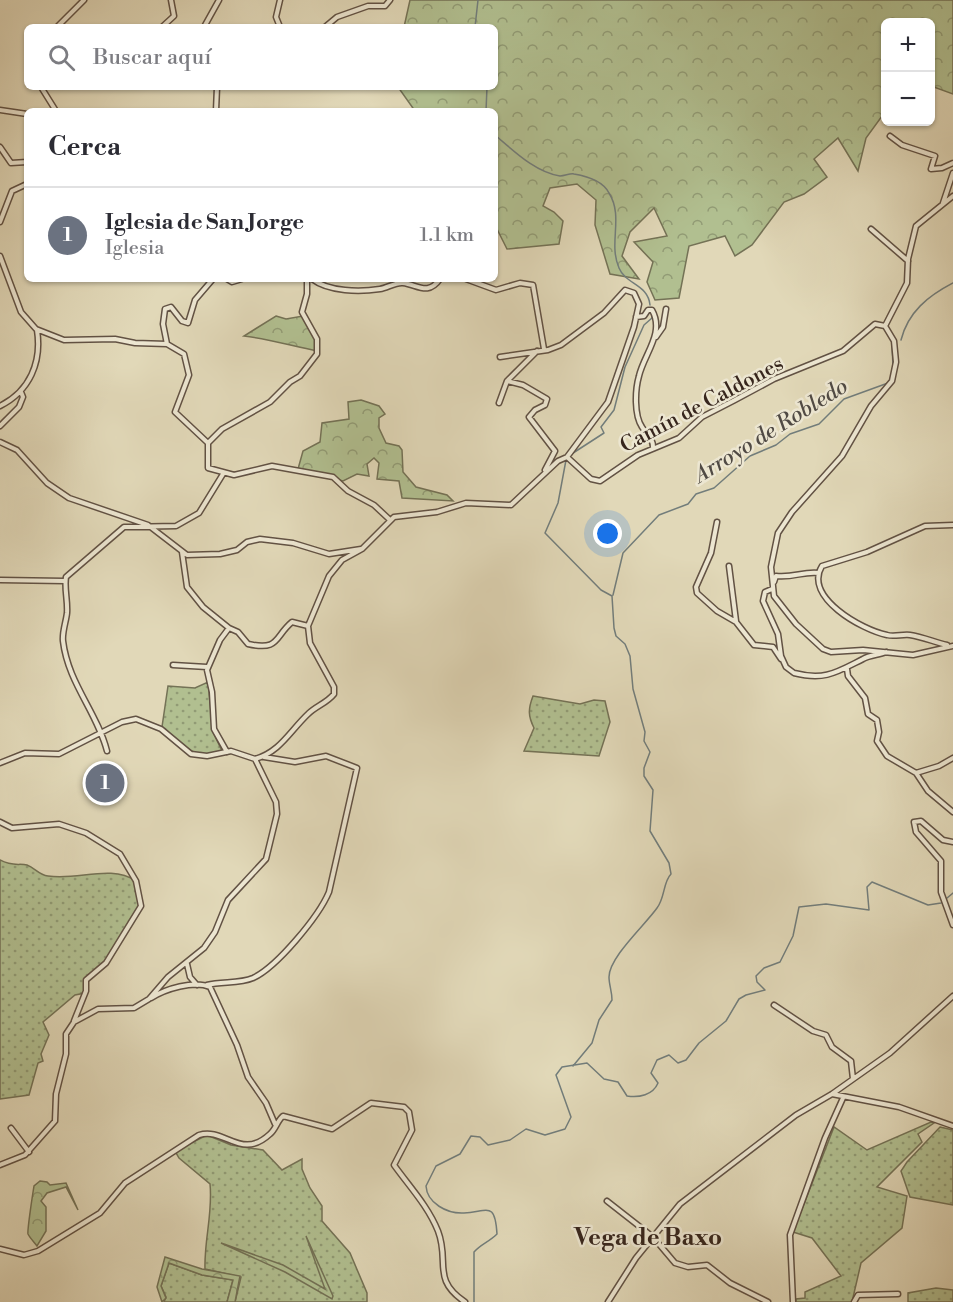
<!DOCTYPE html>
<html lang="es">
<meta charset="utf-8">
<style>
body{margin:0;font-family:"Libre Bodoni",serif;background:#f2f2f3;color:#2b2b33}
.controls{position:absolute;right:18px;top:18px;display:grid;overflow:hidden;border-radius:9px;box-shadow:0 2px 4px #0004}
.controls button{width:54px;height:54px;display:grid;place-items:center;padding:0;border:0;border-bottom:2px solid #e1e1e2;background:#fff;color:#2b2b33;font:30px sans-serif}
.you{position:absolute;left:608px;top:534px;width:21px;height:21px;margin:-15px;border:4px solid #fff;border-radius:50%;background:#1a73e8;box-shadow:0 0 0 9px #1a73e833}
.badge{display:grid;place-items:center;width:39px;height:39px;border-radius:50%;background:#0b8043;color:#fff;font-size:20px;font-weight:700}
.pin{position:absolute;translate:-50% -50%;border:3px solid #fff;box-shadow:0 2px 6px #0006}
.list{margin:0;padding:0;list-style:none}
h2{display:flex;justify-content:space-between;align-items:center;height:78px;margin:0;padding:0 24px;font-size:26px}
h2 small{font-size:20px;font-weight:400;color:#7c7c81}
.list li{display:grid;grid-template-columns:39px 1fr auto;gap:18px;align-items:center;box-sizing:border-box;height:96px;padding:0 24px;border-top:2px solid #e1e1e2}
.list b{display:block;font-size:22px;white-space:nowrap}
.list p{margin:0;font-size:20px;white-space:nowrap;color:#7c7c81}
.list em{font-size:20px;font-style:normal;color:#7c7c81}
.icon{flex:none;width:33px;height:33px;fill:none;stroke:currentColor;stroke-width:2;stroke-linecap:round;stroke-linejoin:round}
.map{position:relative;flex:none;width:953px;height:1302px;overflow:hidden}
.search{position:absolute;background:#fff;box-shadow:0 2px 4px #0004;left:24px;top:24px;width:474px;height:66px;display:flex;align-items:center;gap:15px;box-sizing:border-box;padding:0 21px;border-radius:9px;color:#7c7c81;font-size:22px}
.panel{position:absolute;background:#fff;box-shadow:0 2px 4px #0004;left:24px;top:108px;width:474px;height:174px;border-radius:9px}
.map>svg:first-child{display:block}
.grass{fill:url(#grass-dots);stroke:#747256;stroke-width:1.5}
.forest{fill:url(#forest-crowns);stroke:#747256;stroke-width:1.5}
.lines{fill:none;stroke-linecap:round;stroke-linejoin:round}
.stream{stroke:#727d7b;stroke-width:1.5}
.minor-casing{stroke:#625244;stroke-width:7}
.minor{stroke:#ece6d1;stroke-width:4}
.labels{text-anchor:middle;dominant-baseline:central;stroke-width:5;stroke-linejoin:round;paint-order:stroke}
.street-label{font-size:21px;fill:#37261d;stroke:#ece6d1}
.water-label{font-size:22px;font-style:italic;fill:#504a44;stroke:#ece6d1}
.quarter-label{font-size:24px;font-weight:bold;fill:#37261d;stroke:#ece6d1}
</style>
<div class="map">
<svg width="953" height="1302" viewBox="0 0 953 1302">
<defs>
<pattern id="grass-dots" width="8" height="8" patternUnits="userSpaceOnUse" patternTransform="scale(1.5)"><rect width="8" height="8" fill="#b1bf90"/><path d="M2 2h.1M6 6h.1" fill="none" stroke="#919b75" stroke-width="1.8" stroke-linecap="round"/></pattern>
<pattern id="forest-crowns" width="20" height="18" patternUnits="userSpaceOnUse" patternTransform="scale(1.5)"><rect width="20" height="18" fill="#b1bf90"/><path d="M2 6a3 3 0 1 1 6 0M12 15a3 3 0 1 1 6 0" fill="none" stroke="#919b75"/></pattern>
</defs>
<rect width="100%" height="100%" fill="#e1d8b8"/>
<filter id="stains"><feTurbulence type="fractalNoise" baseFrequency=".00333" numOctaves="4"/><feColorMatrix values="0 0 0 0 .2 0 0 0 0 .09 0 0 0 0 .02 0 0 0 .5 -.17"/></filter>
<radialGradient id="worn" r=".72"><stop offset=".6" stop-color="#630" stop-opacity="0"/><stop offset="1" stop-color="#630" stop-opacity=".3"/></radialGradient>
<path class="grass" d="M 208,682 L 213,732 L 222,751 C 197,765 180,741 162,727 L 168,686 L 195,688 Z
M 533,696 L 580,704 L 594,700 L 605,701 L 610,722 L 599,756 L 524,751 L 534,728 C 528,716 528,709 533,696 Z
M 0,860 C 13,867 19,863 27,865 C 35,868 39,875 48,876 C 78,881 110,864 136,881 L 141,906 L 106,963 L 88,978 L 85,993 L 75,995 L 43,1022 L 49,1035 L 41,1054 L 43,1061 L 38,1063 L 29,1095 L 0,1099 Z
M 931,1122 L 934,1123 L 918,1134 L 922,1142 L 877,1187 L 907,1196 L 902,1228 L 861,1263 L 852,1302 L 796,1302 L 796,1299 L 805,1298 L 805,1292 L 841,1276 L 812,1238 L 793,1232 L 834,1127 L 867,1150 Z
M 940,1127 L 953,1130 L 953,1205 L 910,1197 L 901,1171 L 907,1162 Z
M 207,1135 L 231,1145 L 263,1150 L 282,1170 L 302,1159 L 302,1169 L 310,1188 L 322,1206 L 322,1221 L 350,1253 L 367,1293 L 367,1302 L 235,1302 L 241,1277 L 205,1269 C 204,1240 213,1213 210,1184 L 179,1158 L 175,1151 Z
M 169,1263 L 202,1275 L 233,1280 L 227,1302 L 164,1302 L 166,1297 L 161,1286 Z
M 936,1288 L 953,1290 L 953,1302 L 908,1302 L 908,1293 Z"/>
<path class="forest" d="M 410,0 L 953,0 L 953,94 L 931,86 L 930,22 L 886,22 L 885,112 L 866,138 L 858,171 L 838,138 L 814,159 L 827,177 L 804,194 L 784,202 L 752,245 L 735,256 L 725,236 L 689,246 L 679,298 L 655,300 L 647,282 L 653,262 L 634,242 L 667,236 L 654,208 L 630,232 L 622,256 L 639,279 L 610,274 L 595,225 L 596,200 L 577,184 L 550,188 L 543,206 L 554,212 L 563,221 L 559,244 L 507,249 L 495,225 L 495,111 L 415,111 L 398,87 L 495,87 L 495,27 L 404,27 Z
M 276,316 L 286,319 L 303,316 L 313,331 L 318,351 C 295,347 270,339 244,336 Z
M 361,400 L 379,406 L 385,414 L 379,418 L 379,428 L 386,443 L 399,446 L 402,450 L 403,472 L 416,487 L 447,495 L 453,501 L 402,498 L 399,481 L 377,479 L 379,463 L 374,458 L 367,464 L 369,476 L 357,474 L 343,481 L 298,469 L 303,451 L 320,442 L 322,423 L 349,419 L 348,402 Z
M 40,1181 L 47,1182 L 50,1185 L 66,1183 L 78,1210 L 66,1187 L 47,1193 L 41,1201 L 46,1207 L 46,1231 L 37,1246 C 34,1242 30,1238 28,1234 C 27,1231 33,1192 34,1186 Z
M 306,1236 L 333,1296 L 332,1299 L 285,1272 L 221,1243 L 283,1265 L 325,1289 Z
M 165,1257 L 202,1269 L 240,1276 L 235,1302 L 227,1302 L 233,1280 L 202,1275 L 169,1263 L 161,1286 L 166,1298 L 162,1302 L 157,1287 Z"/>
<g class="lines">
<path class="stream" d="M 475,27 L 478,0
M 486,111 L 487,87
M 495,135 C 514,151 535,172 560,176 C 565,176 570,173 574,174 C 586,176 603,181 609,193 C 624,217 608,243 619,268 C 626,285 648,284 650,305
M 901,340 C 908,312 928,296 953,283
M 892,344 L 893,367
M 570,455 L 604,433 L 601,427 L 614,410 L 625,367 L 644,325 L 652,318 L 652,313
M 566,460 L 558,503 L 545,533 L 601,590 L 612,596 L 614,628 L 616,636 L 625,644 L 630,656 L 633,689 L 645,732 L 644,741 L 650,752 L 644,768 L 644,776 L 653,790 L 650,831 L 669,863 L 671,874 C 663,882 665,898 657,908 C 646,924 609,957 609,977 C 609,985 612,991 612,1000 L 599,1020 L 592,1043 L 573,1066
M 613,595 L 623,553 L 659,515 L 688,504 L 696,494 L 714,488 L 750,456 L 776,445 L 790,434 L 819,424 L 844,399 L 888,383 L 892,375
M 474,1302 L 474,1252 C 481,1244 489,1242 497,1234 C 495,1200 487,1212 464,1213 C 447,1214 427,1203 426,1186 L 436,1166 L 460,1154 L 471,1136 L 480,1137 L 488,1145 L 510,1140 L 526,1129 L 545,1135 L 565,1129 L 571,1117 L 556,1075 L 562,1067 L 587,1063 L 604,1079 L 618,1082 L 627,1096 C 639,1098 653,1095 658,1083 L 651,1073 L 657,1060 L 669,1055 L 678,1063 L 686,1060 L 699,1043 L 726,1021 L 739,999 L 746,995 L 765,990 L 757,982 L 756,976 L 764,968 L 780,962 L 793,936 L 799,907 L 826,904 L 869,910 L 867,887 L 872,882 L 928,905 L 941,903 L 953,893"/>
<defs>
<path id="minor" d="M 280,0 L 276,17 L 280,27
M 57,27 L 84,0
M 162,27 L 174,16 L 171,0
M 204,27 L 219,0
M 325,27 L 337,17 L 368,6 L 385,6 L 390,0
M 41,87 L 56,111
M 0,110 L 27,114
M 216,111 L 217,87
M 890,136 L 902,145 L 935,156 L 931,169 L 942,168 L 953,163
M 0,147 L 11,163 L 27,162
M 943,203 L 953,173
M 0,222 L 12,191 L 27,184
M 871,229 L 908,261
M 0,256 L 21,312 L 36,329 L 64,340 L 115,339 L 135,343 L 167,344 L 184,354 L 189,375 L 175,412 L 208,443 L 208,468 L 234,475 L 272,466 L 333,477 L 348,491 L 374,505 L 389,519
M 227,279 L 232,282 L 242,279
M 312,279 C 329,292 360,292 380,289 C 387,288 396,282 403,283 C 418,285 428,296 440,279
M 466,279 L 496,290 L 520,283 L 533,285 L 544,349
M 636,317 L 644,316 L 648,310 L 652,310 C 665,333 644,354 639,376 C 635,390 634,415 642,427 C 647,435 653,438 653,447
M 885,326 L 907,283 L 908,259 L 916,226 L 953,196
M 656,337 L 663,327 L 666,309
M 167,344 L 163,324 L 165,309 L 171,307 L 182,321 L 188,323 L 195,300 L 213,279
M 500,357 L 548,350 L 561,345 L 604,313 L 625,290 L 634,293 L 639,304 L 634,327 L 608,402 L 567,457
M 508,380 L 537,351
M 499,403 L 507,381 L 523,385 L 547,399 L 545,405 L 535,410
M 0,406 C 30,391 42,362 37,330
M 535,410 L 529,417 L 555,451 L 545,470
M 0,426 L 19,407 L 23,397 L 21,392
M 0,442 L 17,450 L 47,483 L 69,498 L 148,525 L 187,555 L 220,554 L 237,550 L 247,542 L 260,539 L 293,543 L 329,554 L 361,549
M 208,443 L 222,429 L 270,402 L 290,382 L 300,376 L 317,354 L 317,339 L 302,312 L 307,294 L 307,279
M 717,522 L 711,553 L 696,587 L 697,593 L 717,611 L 736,622 L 754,645 L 773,647 L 781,659
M 182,552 L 187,587 L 203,607 L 229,628 L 220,640 L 207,670 L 212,692 L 214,729 L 227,752
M 729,566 L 736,621
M 0,580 L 65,581
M 774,582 L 776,576 C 794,578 803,571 819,573
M 772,589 L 765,592 L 763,601 L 778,634 L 781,656 L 786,667 L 794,673 C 825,681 837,672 863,659 C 870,655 879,655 886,652
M 229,628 L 238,632 L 248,644 C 280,651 274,637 292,622 L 308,626
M 947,645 C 934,642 923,637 910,635 C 903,634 894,637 887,635 C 862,630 803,597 822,566 L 867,552 L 925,526 L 953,525
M 173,665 L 207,667
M 847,669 L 848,676 L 865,698 L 868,714 L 877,720 L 879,732 L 877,741 L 887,756 L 916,773 L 928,791 L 953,812
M 107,751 C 97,712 68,683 63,641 C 62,632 66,622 67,613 C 68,601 64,588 66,577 L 124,527 L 176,526 L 199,513 L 223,474
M 255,759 C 280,752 290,731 308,714 C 316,706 327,703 334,694 L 334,687 L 310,643 L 308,626 L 329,576 L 342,560 L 362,549 L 394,517 L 437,512 L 466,503 L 511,505 L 558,461 L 567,457 L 591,479 L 600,481 L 638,455 L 679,438 L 702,417 L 735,400 L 774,379 L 843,351 L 875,324 L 885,326 L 894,341 L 896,362 L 892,381 L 871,406 L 842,456 L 792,512 L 778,533 L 771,567 L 774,596 L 796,624 L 823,649 L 831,652 L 863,650 L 913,655 L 953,646
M 0,763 L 25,753 L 59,754 L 122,722 L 136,719 L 161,729 L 191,754 L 207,756 L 231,751 L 255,759
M 916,773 L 939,766 L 953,758
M 0,822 L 12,828 L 59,824 L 86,833 L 120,854 L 136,881 L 141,906 L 106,963 L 86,980 L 86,991 L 74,1021
M 953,842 L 943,840 L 921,821 L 914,822 L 916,832 L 941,861 L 941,892 L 953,925
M 187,964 L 190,977 L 197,985
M 207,985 C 222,981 239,984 253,978 C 277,967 319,916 329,892 L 357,768 L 326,756 L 295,762 L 264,757
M 151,998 C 165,989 194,980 210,987 L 237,1045 L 248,1077 L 266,1103 L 275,1124
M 774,1005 L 813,1031 L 826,1035 L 832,1047 L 851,1061 L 853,1079
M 832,1094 L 899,1107 L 953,1126
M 11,1128 L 29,1152
M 0,1165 L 25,1155 L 55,1121 L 56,1094 L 66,1054 L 66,1034 L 74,1022 L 98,1009 L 134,1008 L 149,999 L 168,977 L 204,948 L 215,932 L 228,900 L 266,859 L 277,814 L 276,802 L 255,759
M 607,1201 L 653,1237 L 675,1263 L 688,1267 L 707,1265 L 730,1283 L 768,1302
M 0,1249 L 24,1255 L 38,1251 L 100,1213 L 125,1183 L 199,1135 C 225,1127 241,1161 270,1134 C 276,1129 277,1121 283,1116 L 332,1129 L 371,1103 L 404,1107 L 409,1112 L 412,1130 L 394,1165 C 409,1186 428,1206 438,1231 C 450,1262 431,1279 465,1302
M 608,1302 L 636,1258 L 680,1204 L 796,1115 L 832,1094 L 890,1053 L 953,996
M 793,1302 L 790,1235 L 825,1138 L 843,1098
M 854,1302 L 858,1295 L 898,1294"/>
</defs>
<use href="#minor" class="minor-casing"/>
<use href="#minor" class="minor"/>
</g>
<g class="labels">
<g class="street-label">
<text transform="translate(702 405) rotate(-28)">Camín de Caldones</text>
</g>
<g class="water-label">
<text transform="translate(771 431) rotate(-32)">Arroyo de Robledo</text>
</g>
<g class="quarter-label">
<text x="648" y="1238">Vega de Baxo</text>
</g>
</g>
<rect width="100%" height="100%" filter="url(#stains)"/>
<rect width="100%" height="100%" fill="url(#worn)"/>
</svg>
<div class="controls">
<button>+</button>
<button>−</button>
</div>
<div class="you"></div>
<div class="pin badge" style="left:105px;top:783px;background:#6b7280">1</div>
<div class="search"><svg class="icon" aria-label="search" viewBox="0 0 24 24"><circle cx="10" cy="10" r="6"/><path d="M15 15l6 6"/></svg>Buscar aquí</div>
<section class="panel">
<h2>Cerca<small></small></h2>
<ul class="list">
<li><span class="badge" style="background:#6b7280">1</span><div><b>Iglesia de San Jorge</b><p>Iglesia</p></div><em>1.1 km</em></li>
</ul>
</section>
</div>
